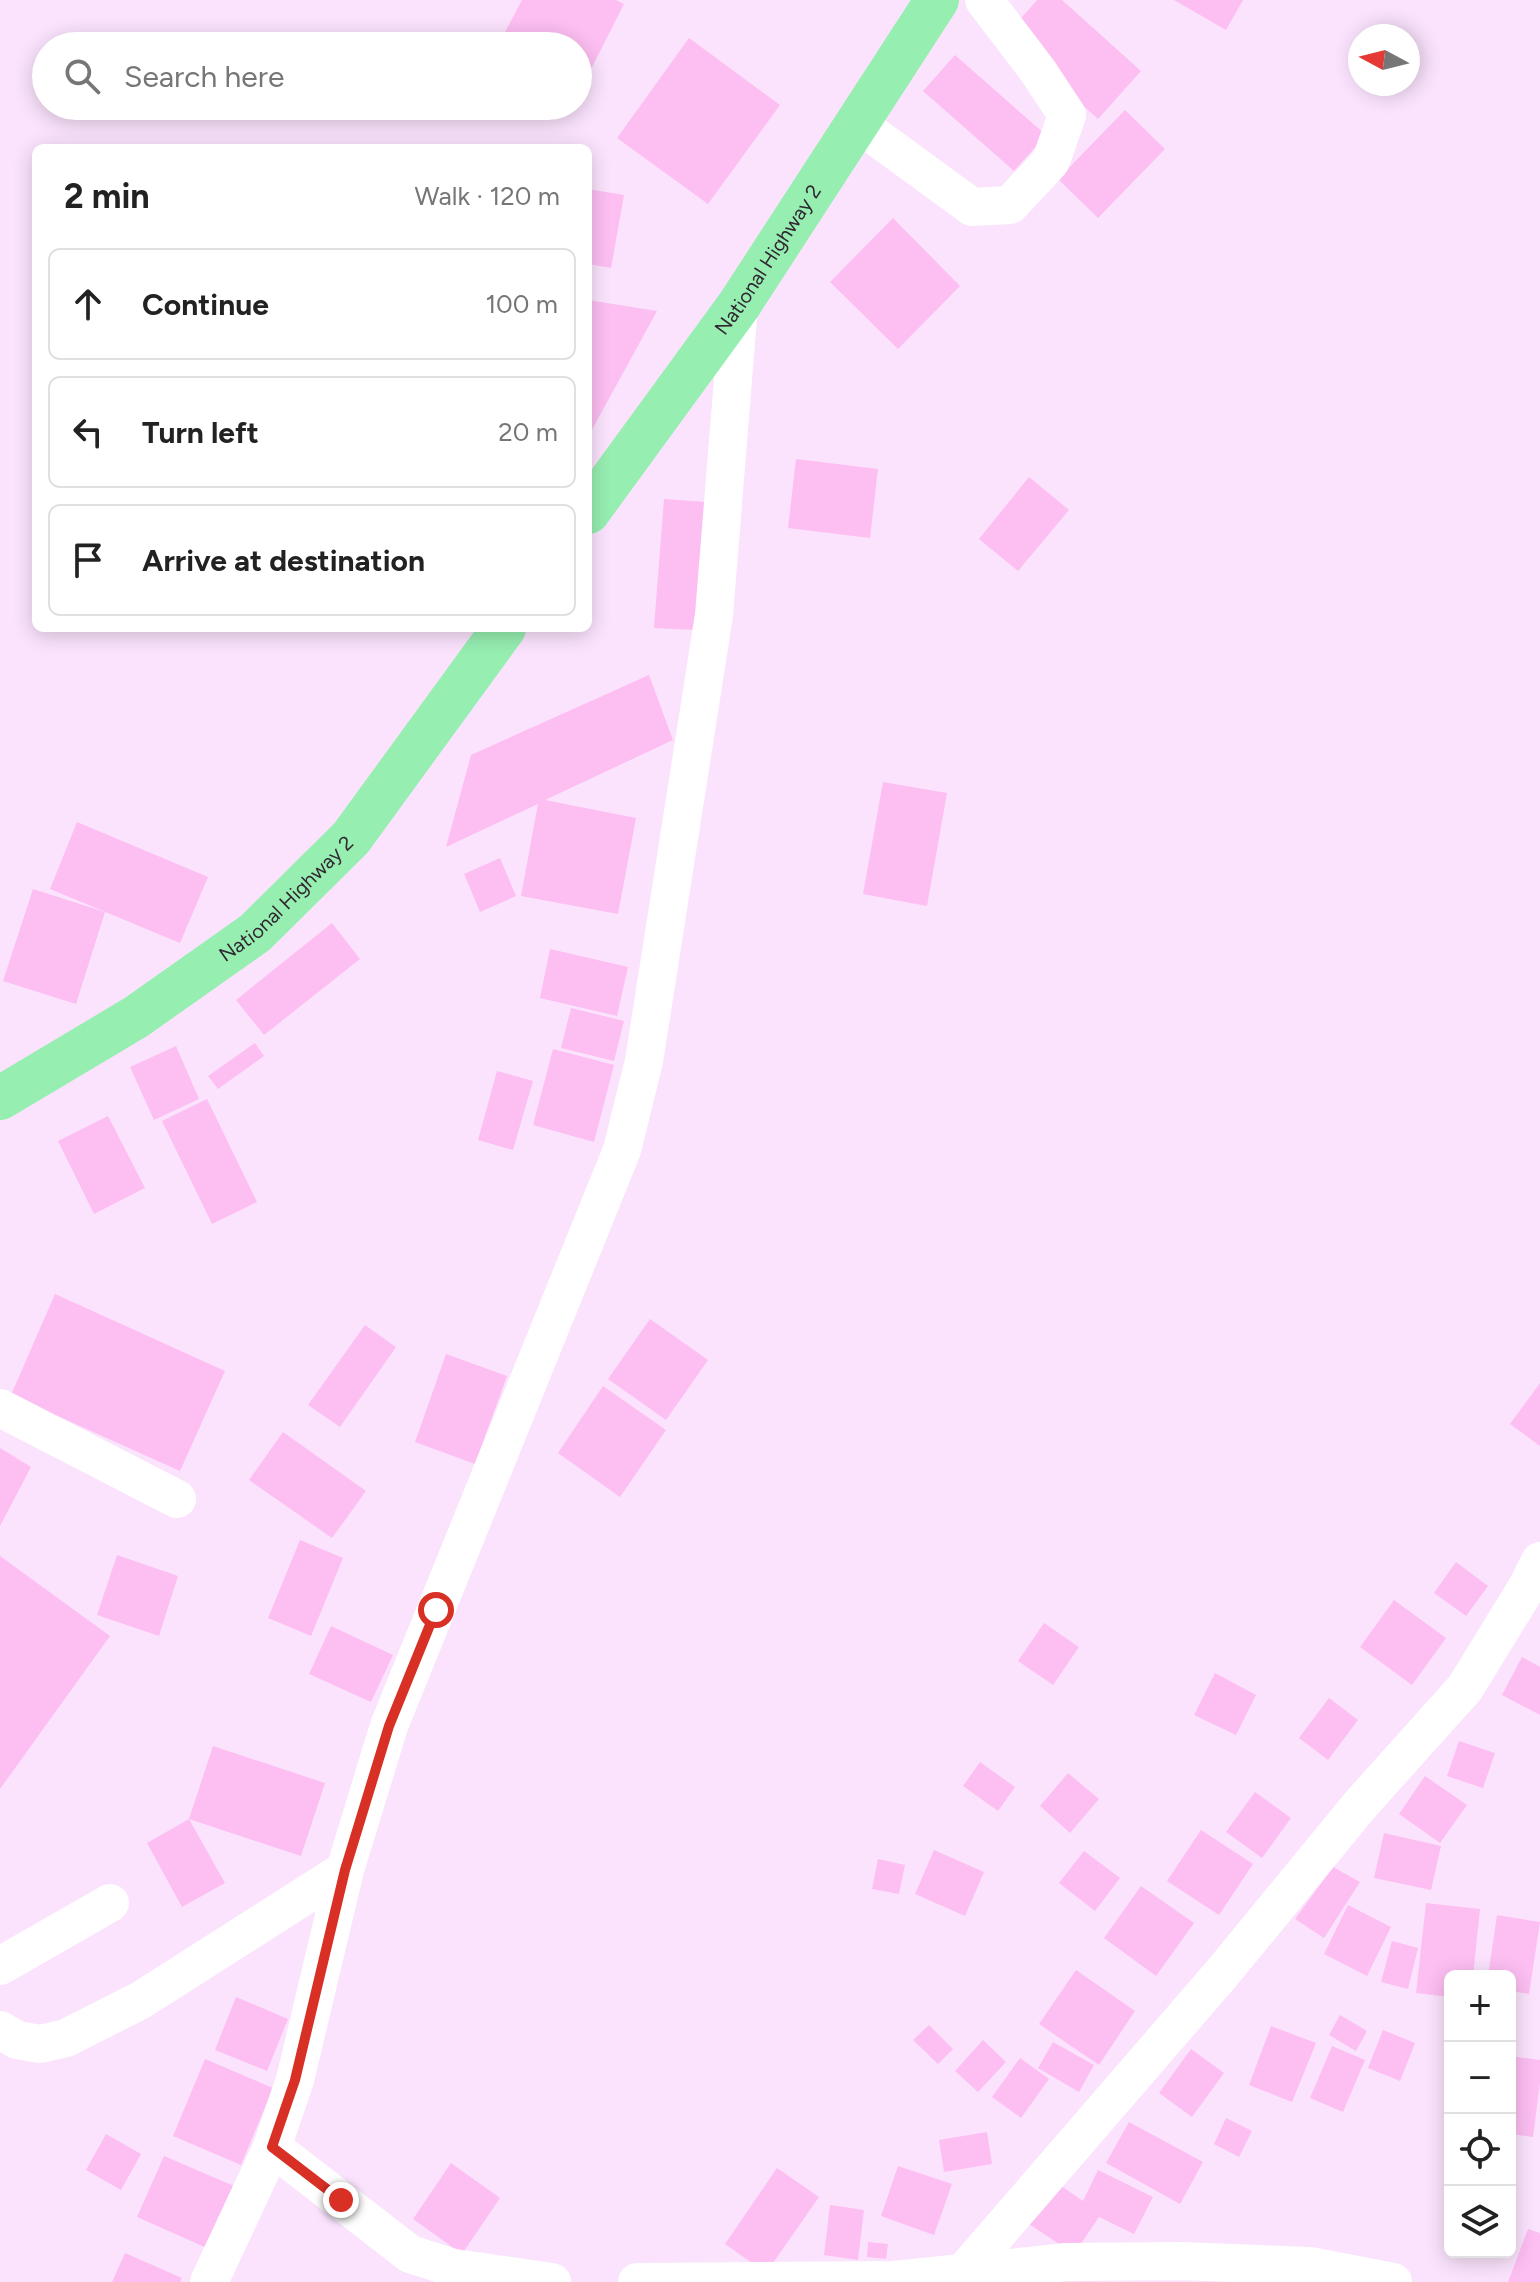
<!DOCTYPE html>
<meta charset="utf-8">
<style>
body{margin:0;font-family:Figtree,sans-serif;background:#f6f6f6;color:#222}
.controls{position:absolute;right:24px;bottom:24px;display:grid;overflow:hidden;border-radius:12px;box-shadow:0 4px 20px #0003}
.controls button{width:72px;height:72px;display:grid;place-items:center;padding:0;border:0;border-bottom:2px solid #e0e0e0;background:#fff;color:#222;font:40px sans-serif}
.compass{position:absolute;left:1348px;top:24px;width:72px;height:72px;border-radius:50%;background:#fff;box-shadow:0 4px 20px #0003;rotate:277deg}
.stop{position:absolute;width:24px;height:24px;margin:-18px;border:6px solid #d93025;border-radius:50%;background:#fff}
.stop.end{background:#d93025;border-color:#fff;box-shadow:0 2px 8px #0008}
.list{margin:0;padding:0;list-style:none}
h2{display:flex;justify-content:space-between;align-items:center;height:104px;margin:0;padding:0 32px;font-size:34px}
h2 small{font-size:26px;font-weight:400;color:#767676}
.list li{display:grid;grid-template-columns:52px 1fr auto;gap:24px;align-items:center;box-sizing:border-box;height:112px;margin:0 16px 16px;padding:0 16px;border:2px solid #e0e0e0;border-radius:12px}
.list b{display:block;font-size:30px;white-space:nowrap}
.list em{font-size:26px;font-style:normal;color:#767676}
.icon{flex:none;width:44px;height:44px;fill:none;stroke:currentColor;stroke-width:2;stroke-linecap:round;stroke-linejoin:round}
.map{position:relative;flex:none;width:1540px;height:2282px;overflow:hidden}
.search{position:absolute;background:#fff;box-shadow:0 4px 20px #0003;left:32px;top:32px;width:560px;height:88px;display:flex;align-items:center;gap:20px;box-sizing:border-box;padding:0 28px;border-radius:44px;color:#767676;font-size:30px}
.panel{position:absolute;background:#fff;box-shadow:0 4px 20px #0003;left:32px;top:144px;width:560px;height:488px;border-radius:12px}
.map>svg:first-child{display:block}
.building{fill:#fdbef2}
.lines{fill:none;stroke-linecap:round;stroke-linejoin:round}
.minor{stroke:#fff;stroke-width:38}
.highway{stroke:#96eeb1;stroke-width:44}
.route{stroke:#d93025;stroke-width:10}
.labels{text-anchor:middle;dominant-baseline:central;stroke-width:6;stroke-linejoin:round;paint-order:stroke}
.street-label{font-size:20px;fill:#312932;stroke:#fbe3fd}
</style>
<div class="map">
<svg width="1540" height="2282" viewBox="0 0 1540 2282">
<rect width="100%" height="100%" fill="#fbe3fd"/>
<path class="building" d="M 522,0 L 616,0 L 624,4 L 586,79 L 578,75 L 578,46 L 522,46 L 503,36 Z
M 1037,0 L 1062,0 L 1141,71 L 1098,119 L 1005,36 Z
M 1174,0 L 1243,0 L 1226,30 Z
M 689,38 L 780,105 L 708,204 L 617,138 Z
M 955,55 L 1046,135 L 1014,171 L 923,91 Z
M 1125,110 L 1165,149 L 1098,218 L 1058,179 Z
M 588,189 L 624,195 L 611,268 L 588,264 Z
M 893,218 L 960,286 L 898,349 L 830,282 Z
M 588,300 L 657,311 L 588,437 Z
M 796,459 L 878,469 L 870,538 L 788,528 Z
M 1029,477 L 1069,510 L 1018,571 L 979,539 Z
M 664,499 L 706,502 L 697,630 L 654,628 Z
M 649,675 L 673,740 L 545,800 L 636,818 L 618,914 L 521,896 L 538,804 L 446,847 L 471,755 Z
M 883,782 L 947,793 L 927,906 L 863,894 Z
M 77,822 L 208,877 L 180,943 L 50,889 Z
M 500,858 L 516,896 L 480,912 L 464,874 Z
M 33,889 L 105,912 L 76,1004 L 3,981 Z
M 332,923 L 360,959 L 264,1035 L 236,1000 Z
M 550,949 L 628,967 L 617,1016 L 540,998 Z
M 571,1008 L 624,1021 L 614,1061 L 561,1048 Z
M 255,1043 L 264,1056 L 218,1089 L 208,1076 Z
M 176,1046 L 199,1099 L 154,1120 L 130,1067 Z
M 553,1049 L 614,1065 L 594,1142 L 533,1125 Z
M 497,1071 L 533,1081 L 513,1150 L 478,1140 Z
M 207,1099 L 257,1202 L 212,1224 L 162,1121 Z
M 108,1116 L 145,1188 L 94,1214 L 58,1141 Z
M 55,1294 L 225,1371 L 180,1471 L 11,1395 Z
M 650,1319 L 708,1360 L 666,1420 L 608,1379 Z
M 365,1325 L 396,1347 L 340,1427 L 308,1405 Z
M 446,1354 L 507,1376 L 475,1464 L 415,1442 Z
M 1540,1383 L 1540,1446 L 1510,1424 Z
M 603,1386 L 666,1430 L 620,1497 L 558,1453 Z
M 283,1432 L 366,1491 L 332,1538 L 249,1480 Z
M 0,1448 L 31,1467 L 0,1526 Z
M 300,1540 L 343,1558 L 311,1636 L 268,1618 Z
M 117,1555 L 178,1576 L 159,1636 L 97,1615 Z
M 0,1556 L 110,1636 L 0,1789 Z
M 1456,1562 L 1488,1586 L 1466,1616 L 1434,1593 Z
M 1394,1600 L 1446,1638 L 1412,1685 L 1360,1647 Z
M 1044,1623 L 1079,1647 L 1053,1685 L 1018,1661 Z
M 331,1626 L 393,1655 L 371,1702 L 309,1674 Z
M 1522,1657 L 1540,1667 L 1540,1715 L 1502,1695 Z
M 1215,1673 L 1256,1695 L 1236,1735 L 1194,1715 Z
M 1329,1698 L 1358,1720 L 1328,1760 L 1299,1738 Z
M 1459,1741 L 1495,1753 L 1483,1788 L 1447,1776 Z
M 213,1746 L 325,1783 L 301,1856 L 189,1819 Z
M 980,1762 L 1015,1787 L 998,1811 L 963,1786 Z
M 1068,1773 L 1099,1799 L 1070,1833 L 1040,1806 Z
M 1425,1776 L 1467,1805 L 1440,1843 L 1399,1814 Z
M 1255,1792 L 1291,1818 L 1262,1858 L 1226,1832 Z
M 189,1819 L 225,1883 L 182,1907 L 147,1843 Z
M 1201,1830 L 1253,1864 L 1219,1915 L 1167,1881 Z
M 1384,1833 L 1441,1846 L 1431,1890 L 1374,1878 Z
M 934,1850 L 984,1872 L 965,1916 L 915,1894 Z
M 1084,1851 L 1120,1878 L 1095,1911 L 1059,1883 Z
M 878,1859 L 905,1865 L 899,1894 L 872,1889 Z
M 1333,1867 L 1360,1882 L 1324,1938 L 1295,1919 Z
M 1141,1886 L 1194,1923 L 1156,1976 L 1104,1938 Z
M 1426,1903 L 1480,1909 L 1473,1976 L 1450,1976 L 1450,1997 L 1416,1993 Z
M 1348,1905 L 1391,1927 L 1367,1976 L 1324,1954 Z
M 1497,1915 L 1540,1922 L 1529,1994 L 1510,1991 L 1510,1976 L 1488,1976 Z
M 1392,1941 L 1418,1948 L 1408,1989 L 1381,1982 Z
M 1076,1970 L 1135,2011 L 1099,2065 L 1039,2024 Z
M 236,1997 L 288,2019 L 267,2071 L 215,2050 Z
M 1340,2015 L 1367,2031 L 1356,2051 L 1329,2035 Z
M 929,2025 L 953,2049 L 938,2064 L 913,2040 Z
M 1271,2026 L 1316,2043 L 1292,2102 L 1249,2085 Z
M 1383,2030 L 1415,2043 L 1400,2081 L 1368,2068 Z
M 983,2040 L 1006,2062 L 978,2092 L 955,2071 Z
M 1053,2042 L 1094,2065 L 1079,2092 L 1038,2068 Z
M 1332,2046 L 1365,2060 L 1343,2112 L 1310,2098 Z
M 1191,2049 L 1224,2073 L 1192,2117 L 1159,2093 Z
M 1510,2056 L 1540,2060 L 1540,2083 L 1533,2137 L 1510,2134 Z
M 1020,2058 L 1049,2079 L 1021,2118 L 992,2097 Z
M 205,2059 L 273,2088 L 241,2165 L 173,2136 Z
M 1226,2118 L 1252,2131 L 1239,2157 L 1214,2144 Z
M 1129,2122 L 1203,2162 L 1180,2204 L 1106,2163 Z
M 987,2132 L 992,2164 L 944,2172 L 939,2140 Z
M 106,2134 L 141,2154 L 121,2190 L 86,2170 Z
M 164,2156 L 234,2186 L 207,2248 L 137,2217 Z
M 451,2163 L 500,2198 L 462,2254 L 413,2219 Z
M 898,2166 L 952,2184 L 934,2235 L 881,2216 Z
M 777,2168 L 819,2197 L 766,2273 L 725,2244 Z
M 1098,2170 L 1153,2197 L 1134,2234 L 1099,2217 L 1074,2254 L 1023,2220 L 1051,2179 L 1083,2201 Z
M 830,2205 L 864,2210 L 858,2260 L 824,2255 Z
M 1528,2229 L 1540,2233 L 1540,2282 L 1508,2282 Z
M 868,2242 L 888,2244 L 886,2259 L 867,2257 Z
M 125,2253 L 182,2278 L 180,2282 L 112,2282 Z"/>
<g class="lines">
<path class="minor" d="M 857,123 L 972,207 L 1010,205 L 1051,161 L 1067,115 L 1038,71 L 984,0
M 0,1408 L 177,1499
M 0,1966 L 110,1903
M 0,2030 L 17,2040 L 40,2044 L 66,2038 L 141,2000 L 345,1870
M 272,2147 L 410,2254 L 454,2268 L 552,2282
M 963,2273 L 1223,1972 L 1360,1805 L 1465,1688 L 1527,1587 L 1540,1561
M 209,2282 L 272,2147 L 295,2080 L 345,1870 L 389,1726 L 622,1150 L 644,1061 L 714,615 L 739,305
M 637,2282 L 894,2280 L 1066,2262 L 1181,2261 L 1310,2266 L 1393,2282"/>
<g class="highway">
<path id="s1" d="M 588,512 L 739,305 L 937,0"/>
<path id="s2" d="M 0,1098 L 136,1017 L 255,933 L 351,838 L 504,628"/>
</g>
</g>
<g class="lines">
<path class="route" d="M 341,2200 L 272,2147 L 295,2080 L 345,1870 L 389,1726 L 436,1610"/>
</g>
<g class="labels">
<g class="street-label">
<text stroke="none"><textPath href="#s1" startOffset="310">National Highway 2</textPath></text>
<text stroke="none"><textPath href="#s2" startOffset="350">National Highway 2</textPath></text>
</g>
</g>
</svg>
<div class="controls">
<button>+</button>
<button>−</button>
<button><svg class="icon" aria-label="locate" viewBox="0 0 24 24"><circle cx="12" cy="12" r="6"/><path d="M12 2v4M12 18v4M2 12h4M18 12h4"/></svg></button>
<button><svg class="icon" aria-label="layers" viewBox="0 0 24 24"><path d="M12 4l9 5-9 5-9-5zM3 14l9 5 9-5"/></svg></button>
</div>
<svg class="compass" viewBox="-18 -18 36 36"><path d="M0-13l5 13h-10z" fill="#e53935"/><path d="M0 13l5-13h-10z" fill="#767676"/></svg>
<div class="stop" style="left:436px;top:1610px"></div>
<div class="stop end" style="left:341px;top:2200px"></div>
<div class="search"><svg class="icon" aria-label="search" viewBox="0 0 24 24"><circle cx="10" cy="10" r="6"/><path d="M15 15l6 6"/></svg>Search here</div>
<section class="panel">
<h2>2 min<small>Walk · 120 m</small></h2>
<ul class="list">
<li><svg class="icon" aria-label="ahead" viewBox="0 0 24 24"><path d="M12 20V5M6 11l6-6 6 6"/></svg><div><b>Continue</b></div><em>100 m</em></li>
<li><svg class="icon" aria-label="left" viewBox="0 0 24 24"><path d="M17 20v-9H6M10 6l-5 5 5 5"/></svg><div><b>Turn left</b></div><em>20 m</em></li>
<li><svg class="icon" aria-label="arrive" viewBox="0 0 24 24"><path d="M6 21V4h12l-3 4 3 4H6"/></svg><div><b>Arrive at destination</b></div></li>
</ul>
</section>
</div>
